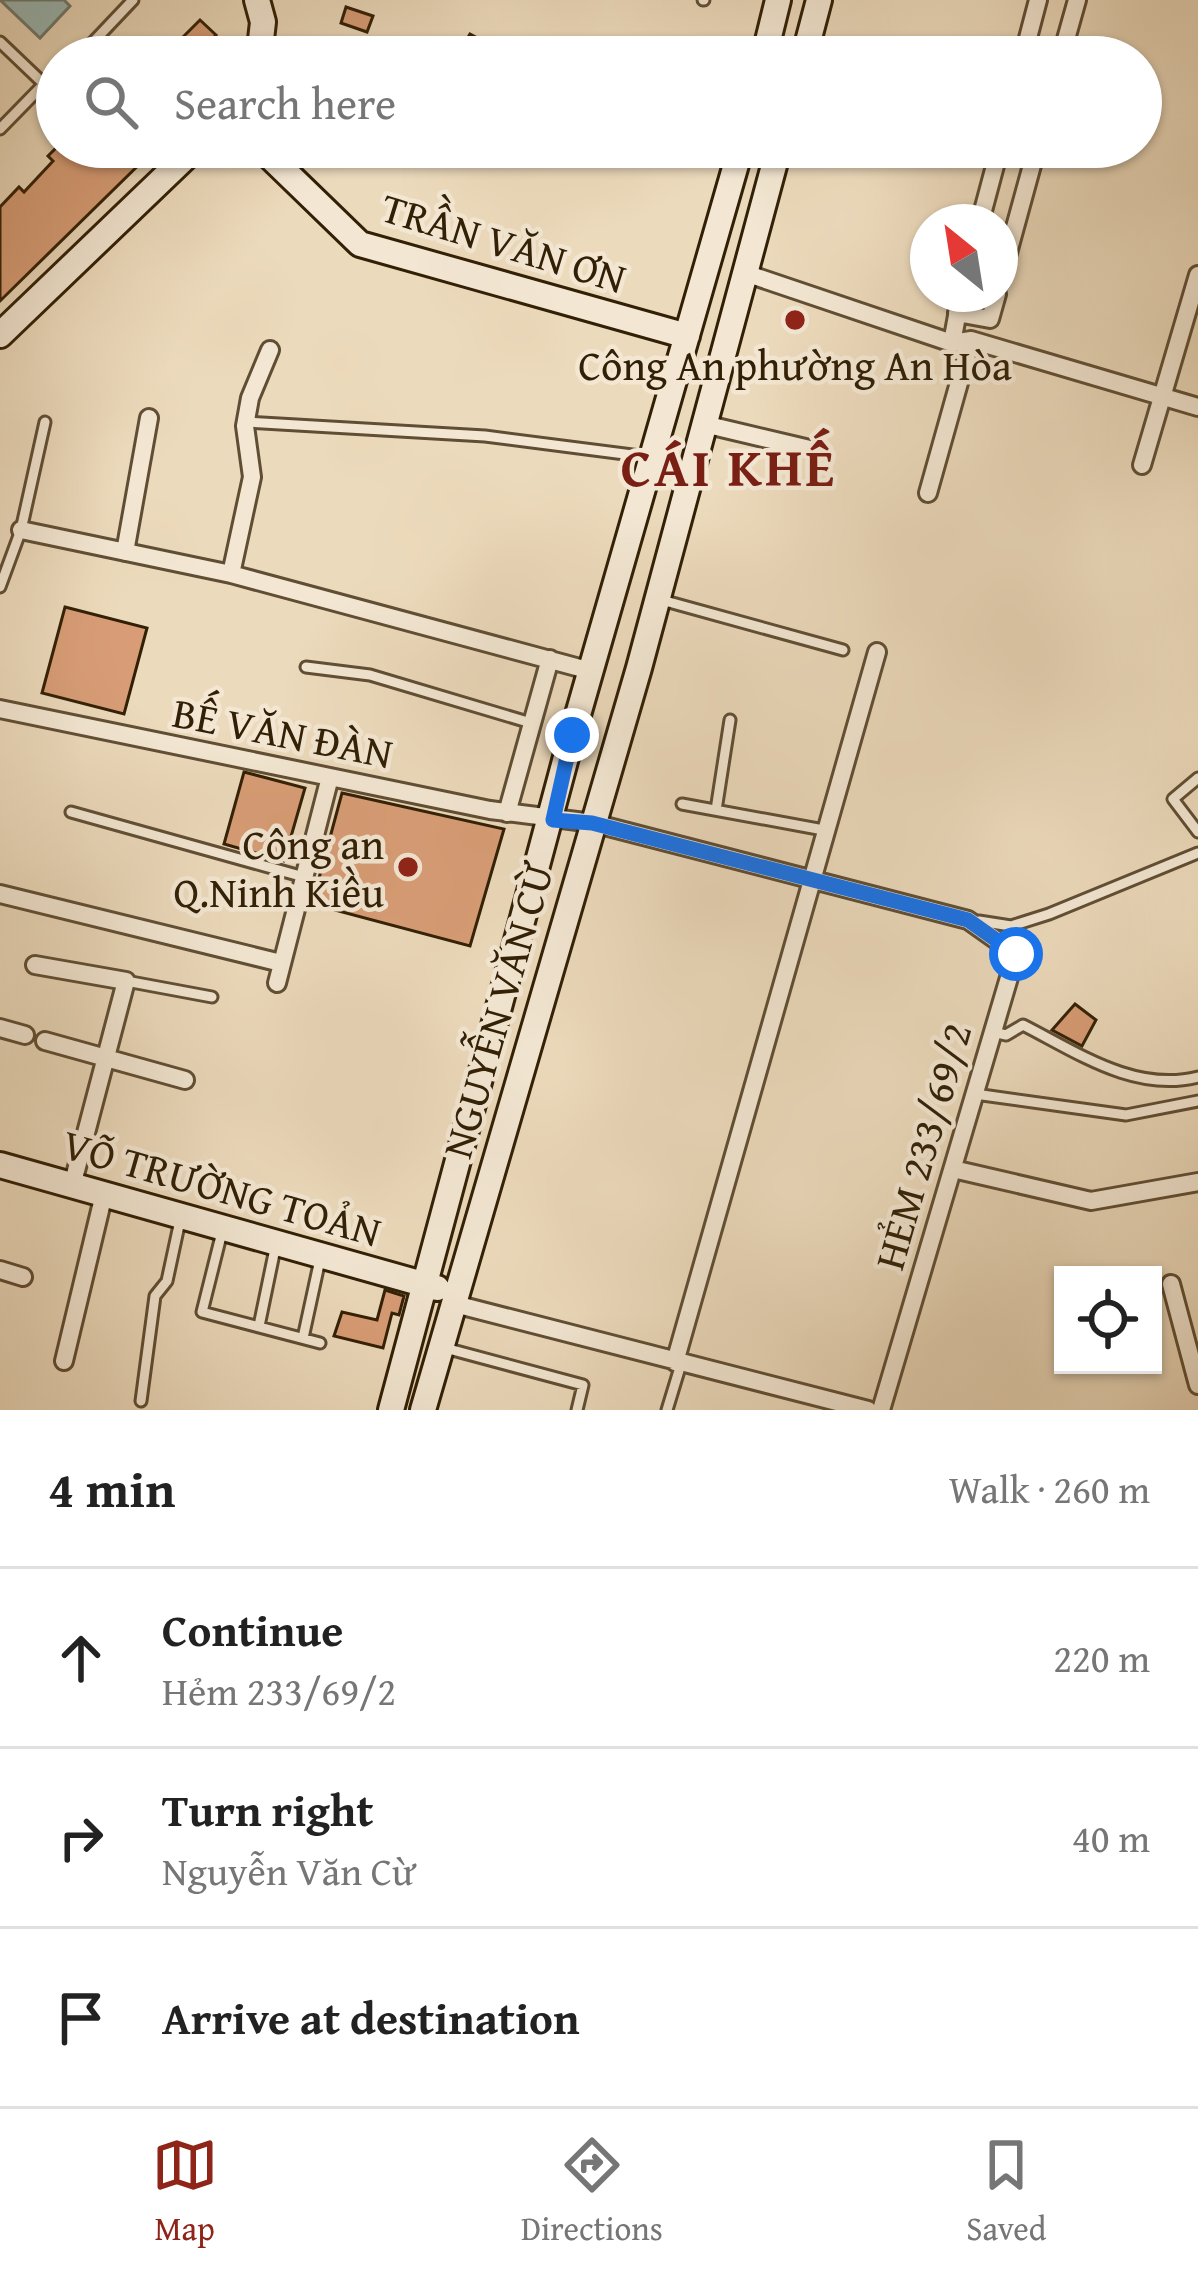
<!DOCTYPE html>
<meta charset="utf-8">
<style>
body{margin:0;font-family:"Gentium Book Plus",serif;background:#f2f2f2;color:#222}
.controls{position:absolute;right:36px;bottom:36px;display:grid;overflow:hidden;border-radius:0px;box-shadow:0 3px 9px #0004}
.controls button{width:108px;height:108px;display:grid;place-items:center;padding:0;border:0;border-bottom:3px solid #e0e0e0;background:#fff;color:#222;font:60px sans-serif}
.compass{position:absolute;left:910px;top:204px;width:108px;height:108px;border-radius:50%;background:#fff;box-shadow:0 3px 9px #0004;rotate:330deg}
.stop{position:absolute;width:36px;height:36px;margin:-27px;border:9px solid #1a73e8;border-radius:50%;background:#fff}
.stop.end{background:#1a73e8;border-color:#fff;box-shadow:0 3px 12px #0008}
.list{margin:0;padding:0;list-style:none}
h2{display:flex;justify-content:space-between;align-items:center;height:156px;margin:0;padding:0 48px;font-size:51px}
h2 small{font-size:39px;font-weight:400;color:#767676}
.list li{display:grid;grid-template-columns:78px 1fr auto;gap:36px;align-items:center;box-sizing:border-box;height:180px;padding:0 48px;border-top:3px solid #e0e0e0}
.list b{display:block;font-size:45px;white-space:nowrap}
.list p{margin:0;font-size:39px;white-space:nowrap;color:#767676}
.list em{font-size:39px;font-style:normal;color:#767676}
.icon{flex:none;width:66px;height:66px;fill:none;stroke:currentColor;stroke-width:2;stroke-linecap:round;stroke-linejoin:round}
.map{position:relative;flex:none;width:1198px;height:1410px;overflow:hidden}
.search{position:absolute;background:#fff;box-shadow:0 3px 9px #0004;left:36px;right:36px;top:36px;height:132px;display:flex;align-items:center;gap:30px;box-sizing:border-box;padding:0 42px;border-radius:66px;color:#767676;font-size:45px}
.sheet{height:696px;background:#fff}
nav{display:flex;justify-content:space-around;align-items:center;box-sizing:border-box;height:168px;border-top:3px solid #e0e0e0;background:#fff;font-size:33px;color:#767676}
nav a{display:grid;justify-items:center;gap:6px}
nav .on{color:#8f2418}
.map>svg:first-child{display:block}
.water{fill:#9abab7;stroke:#707c70;stroke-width:3}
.building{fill:#d89d76;stroke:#322006;stroke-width:3}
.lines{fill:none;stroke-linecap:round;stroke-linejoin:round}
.lane-casing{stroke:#604e34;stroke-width:15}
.street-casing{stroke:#604e34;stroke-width:22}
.secondary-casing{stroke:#322006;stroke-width:30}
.lane{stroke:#f3e7d3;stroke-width:9}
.street{stroke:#f3e7d3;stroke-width:16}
.secondary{stroke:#f3e7d3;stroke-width:24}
.route{stroke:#1a73e8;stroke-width:15}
.poi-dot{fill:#8f2418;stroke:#f3e7d3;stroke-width:4.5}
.labels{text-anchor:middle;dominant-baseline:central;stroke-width:9;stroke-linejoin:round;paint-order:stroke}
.street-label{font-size:42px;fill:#322006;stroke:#f3e7d3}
.poi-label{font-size:42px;fill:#322006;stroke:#f3e7d3}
.district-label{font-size:54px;font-weight:bold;letter-spacing:3px;fill:#7a1f14;stroke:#f3e7d3}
</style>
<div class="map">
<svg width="1198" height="1410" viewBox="0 0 1198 1410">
<rect width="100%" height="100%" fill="#ecdabc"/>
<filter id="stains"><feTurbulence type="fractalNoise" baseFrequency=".00167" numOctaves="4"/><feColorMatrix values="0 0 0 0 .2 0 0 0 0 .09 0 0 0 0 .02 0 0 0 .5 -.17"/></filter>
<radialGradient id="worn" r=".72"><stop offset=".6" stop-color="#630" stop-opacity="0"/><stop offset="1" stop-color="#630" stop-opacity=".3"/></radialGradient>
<path class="water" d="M 0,0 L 64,0 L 70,6 L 40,38 Z"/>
<path class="building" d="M 346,7 L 373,16 L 367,32 L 341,23 Z
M 200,20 L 216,35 L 202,50 L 209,57 L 163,57 Z
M 470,34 L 494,47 L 489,57 L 456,57 Z
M 57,147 L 157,147 L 0,301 L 0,207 L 19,187 L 24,192 L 53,161 L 48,156 Z
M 65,607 L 147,628 L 124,714 L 42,693 Z
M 244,772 L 305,788 L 284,861 L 224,844 Z
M 342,793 L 504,829 L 470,946 L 312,904 Z
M 1075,1004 L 1096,1020 L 1082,1046 L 1052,1030 Z
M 385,1290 L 404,1296 L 399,1315 L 392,1313 L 383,1348 L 334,1336 L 342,1312 L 377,1320 Z"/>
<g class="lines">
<defs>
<path id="lane" d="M 703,0 L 704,0
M 0,42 L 44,84 L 57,80
M 79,57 L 133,0
M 0,129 L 44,84
M 247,422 L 485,436 L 648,457
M 0,587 L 21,530 L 45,422
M 658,599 L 843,650
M 306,667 L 370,675 L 531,723
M 1198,778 L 1173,799 L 1198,832
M 682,804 L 829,831
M 716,810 L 730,720
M 71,812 L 304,877
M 979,921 L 1011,926 L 1049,914 L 1198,853
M 126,981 L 212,997
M 993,1032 L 1006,1035 L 1023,1025 C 1078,1053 1135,1093 1198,1077
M 975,1094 L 1126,1115 L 1198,1101
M 223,1228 L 202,1312 L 320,1343
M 259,1326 L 276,1244
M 303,1338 L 321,1255
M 445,1348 L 583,1385 L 577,1410
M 141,1401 L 155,1296 L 167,1281 L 181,1216
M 667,1410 L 681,1364"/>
<path id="street" d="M 1023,57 L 1038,0
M 1061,57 L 1077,0
M 980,222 L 1000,147
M 745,273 L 952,343 L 961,294
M 1000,282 L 1037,147
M 957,313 L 990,319 L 997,294
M 952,343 L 971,340 L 1198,407
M 704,424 L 814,450
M 1142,465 L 1198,275
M 928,493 L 971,340
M 21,530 L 231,574 L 591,671
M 125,552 L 149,418
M 231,574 L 252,477 L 245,426 L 250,398 L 270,350
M 0,709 L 490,810 L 593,823 L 968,920 L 1016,954 L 881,1410
M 507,813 L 550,659
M 0,894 L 281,963
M 35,965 L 126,981 L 72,1186
M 277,983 L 330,777
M 0,1028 L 25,1035
M 45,1041 L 185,1080
M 953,1169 L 1091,1201 L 1198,1182
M 0,1270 L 23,1277
M 1171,1284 L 1198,1385
M 451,1303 L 868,1410
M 64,1361 L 104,1194
M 675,1362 L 877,652"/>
<path id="secondary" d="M 257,0 L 263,22 L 259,57
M 764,57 L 778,0
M 804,57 L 819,0
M 260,147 L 360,244 L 687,336
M 0,335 L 196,147
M 0,1165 L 437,1288
M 391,1410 L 569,746 L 741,147
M 423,1410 L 639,668 L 779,147"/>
</defs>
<use href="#lane" class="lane-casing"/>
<use href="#street" class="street-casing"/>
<use href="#secondary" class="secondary-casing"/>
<use href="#lane" class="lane"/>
<use href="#street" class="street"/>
<use href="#secondary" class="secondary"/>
</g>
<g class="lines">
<path class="route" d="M 572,735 L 553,820 L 592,823 L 968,920 L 1016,954"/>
</g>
<g class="poi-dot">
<circle cx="795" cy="320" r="12"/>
<circle cx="408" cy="867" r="12"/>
</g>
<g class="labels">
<g class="street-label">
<text transform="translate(504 242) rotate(17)">TRẦN VĂN ƠN</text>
<text transform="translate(283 732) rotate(11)">BẾ VĂN ĐÀN</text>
<text transform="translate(497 1010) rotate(-74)">NGUYỄN VĂN CỪ</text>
<text transform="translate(922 1146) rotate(-74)">HẺM 233/69/2</text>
<text transform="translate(222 1187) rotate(16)">VÕ TRƯỜNG TOẢN</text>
</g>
<g class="poi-label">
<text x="795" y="364">Công An phường An Hòa</text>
<text x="384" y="843" text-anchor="end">Công an<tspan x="384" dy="48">Q.Ninh Kiều</tspan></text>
</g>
<g class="district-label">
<text x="729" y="466">CÁI KHẾ</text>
</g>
</g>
<rect width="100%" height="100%" filter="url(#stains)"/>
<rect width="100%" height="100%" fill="url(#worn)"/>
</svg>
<div class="controls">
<button><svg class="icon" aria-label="locate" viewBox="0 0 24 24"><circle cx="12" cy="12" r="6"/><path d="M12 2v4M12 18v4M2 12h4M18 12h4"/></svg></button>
</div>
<svg class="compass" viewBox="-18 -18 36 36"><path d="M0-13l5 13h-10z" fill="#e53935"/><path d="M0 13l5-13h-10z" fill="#767676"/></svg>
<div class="stop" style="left:1016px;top:954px"></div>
<div class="stop end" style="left:572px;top:735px"></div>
<div class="search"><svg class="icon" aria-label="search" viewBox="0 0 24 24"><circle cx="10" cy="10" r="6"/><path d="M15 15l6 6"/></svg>Search here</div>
</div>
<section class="sheet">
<h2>4 min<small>Walk · 260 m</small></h2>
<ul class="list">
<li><svg class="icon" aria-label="ahead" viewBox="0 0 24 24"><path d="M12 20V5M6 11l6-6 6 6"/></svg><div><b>Continue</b><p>Hẻm 233/69/2</p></div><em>220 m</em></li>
<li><svg class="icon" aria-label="right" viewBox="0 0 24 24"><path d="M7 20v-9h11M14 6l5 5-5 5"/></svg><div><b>Turn right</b><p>Nguyễn Văn Cừ</p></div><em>40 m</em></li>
<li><svg class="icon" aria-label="arrive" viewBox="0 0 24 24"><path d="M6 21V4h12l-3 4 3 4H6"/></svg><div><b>Arrive at destination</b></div></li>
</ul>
</section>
<nav>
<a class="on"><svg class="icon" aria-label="map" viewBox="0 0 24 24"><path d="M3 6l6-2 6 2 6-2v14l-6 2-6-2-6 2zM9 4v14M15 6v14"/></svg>Map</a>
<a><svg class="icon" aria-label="directions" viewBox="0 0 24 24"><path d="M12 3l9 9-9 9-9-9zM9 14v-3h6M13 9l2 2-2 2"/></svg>Directions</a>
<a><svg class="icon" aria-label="saved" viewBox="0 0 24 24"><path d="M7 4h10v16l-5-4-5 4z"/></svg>Saved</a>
</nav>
